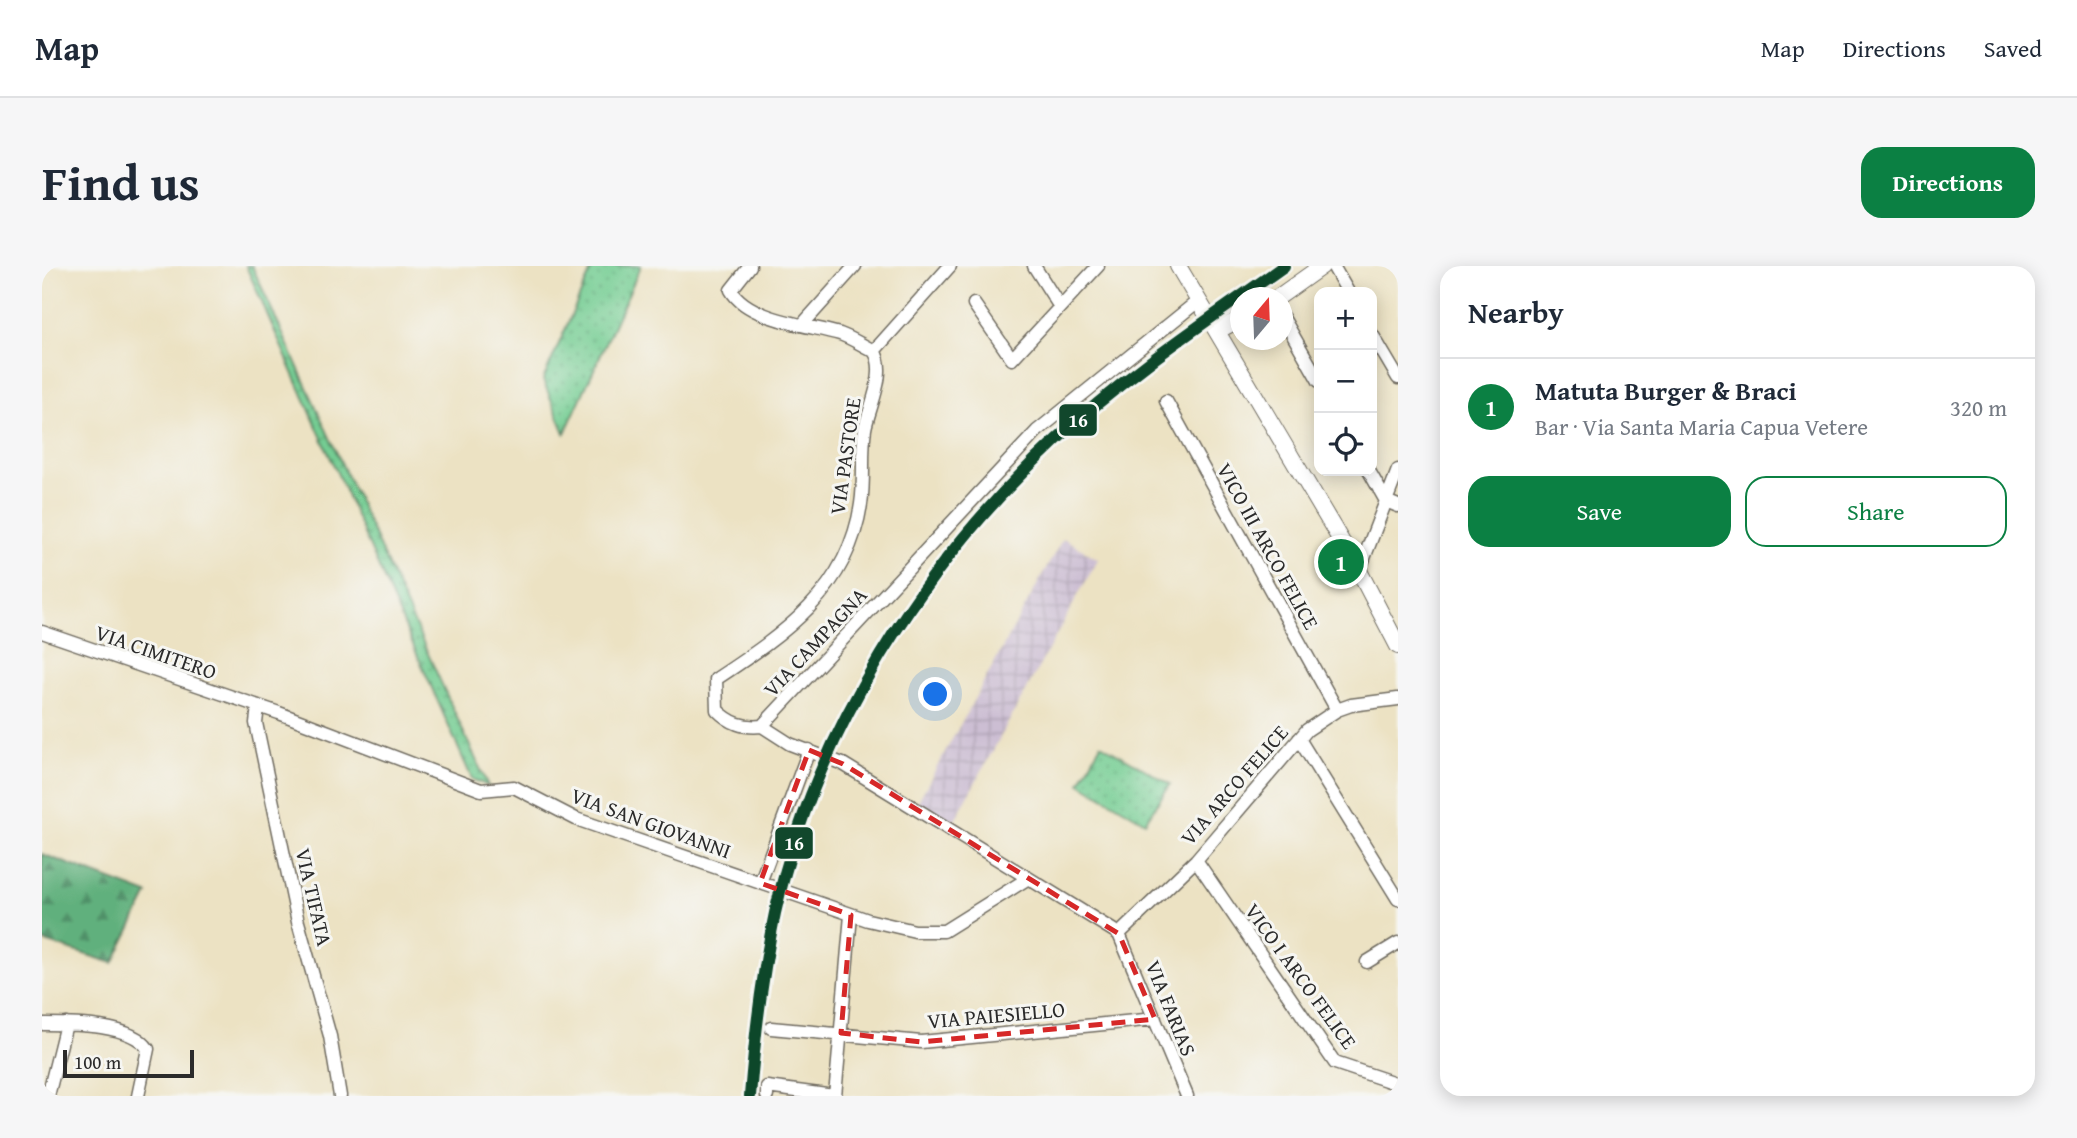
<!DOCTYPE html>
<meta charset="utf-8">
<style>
body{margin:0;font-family:"Gentium Book Plus",serif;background:#f6f6f7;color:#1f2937}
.controls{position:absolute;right:21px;top:21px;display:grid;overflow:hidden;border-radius:14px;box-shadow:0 4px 18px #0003}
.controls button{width:63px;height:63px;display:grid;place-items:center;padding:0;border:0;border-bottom:2px solid #e0e1e3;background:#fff;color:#1f2937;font:35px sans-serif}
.compass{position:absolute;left:1188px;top:21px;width:63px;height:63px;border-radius:50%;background:#fff;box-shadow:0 4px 18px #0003;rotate:19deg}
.scale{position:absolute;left:21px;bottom:18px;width:131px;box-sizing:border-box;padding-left:7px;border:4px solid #2b2b2b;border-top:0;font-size:19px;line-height:24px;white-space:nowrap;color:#2b2b2b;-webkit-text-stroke:5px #f6f6f2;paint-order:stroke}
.you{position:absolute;left:894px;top:429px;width:24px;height:24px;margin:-18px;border:5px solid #fff;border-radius:50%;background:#1a73e8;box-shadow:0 0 0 10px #1a73e833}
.badge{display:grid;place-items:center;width:46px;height:46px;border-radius:50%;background:#0b8043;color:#fff;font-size:23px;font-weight:700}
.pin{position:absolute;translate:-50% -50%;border:4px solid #fff;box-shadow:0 2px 7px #0006}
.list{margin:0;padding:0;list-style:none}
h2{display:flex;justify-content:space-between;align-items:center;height:91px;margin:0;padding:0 28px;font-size:30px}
h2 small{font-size:23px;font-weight:400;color:#747a83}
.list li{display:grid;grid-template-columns:46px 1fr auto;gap:21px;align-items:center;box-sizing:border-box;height:98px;padding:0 28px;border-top:2px solid #e0e1e3}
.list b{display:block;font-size:26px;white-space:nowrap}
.list p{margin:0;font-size:23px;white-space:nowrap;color:#747a83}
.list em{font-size:23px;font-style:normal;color:#747a83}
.actions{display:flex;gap:14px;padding:21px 28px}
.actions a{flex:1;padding:16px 0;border:2px solid #0b8043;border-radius:21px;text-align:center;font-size:24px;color:#0b8043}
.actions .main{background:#0b8043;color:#fff}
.icon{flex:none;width:38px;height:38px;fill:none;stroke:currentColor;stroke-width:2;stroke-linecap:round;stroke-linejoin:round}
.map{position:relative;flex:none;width:1356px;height:830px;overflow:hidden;border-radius:21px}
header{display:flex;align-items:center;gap:42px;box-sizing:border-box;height:98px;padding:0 35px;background:#fff;border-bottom:2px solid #e0e1e3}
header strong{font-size:33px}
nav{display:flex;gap:38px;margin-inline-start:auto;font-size:24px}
.intro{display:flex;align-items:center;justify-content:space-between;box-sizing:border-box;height:168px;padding:0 42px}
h1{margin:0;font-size:49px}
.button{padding:18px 32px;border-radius:21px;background:#0b8043;color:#fff;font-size:24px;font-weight:700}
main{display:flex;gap:42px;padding:0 42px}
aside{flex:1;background:#fff;border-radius:21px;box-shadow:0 4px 18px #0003}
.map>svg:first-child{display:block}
.industrial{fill:url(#industrial-grid)}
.grass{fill:url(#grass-dots);stroke:#507c5f;stroke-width:2}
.forest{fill:url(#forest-firs);stroke:#466e54;stroke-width:2}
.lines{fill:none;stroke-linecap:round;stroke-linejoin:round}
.minor-casing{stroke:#6f6b60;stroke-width:15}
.major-casing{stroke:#6f6b60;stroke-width:18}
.minor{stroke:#fff;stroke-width:12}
.major{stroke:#fff;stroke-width:16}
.rail-1-casing{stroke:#f6f6f2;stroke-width:18}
.rail-1{stroke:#11472c;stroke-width:12}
.marked{fill:none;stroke:#d62828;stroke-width:5;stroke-dasharray:14 9;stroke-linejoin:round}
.labels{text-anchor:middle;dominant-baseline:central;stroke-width:6;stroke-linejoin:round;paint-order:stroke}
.street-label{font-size:21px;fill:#2b2b2b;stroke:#f6f6f2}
.line-badge{stroke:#f6f6f2;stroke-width:2.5}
.badge-label{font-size:19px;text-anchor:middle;font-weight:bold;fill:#fff}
</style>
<header>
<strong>Map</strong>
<nav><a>Map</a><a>Directions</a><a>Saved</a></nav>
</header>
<div class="intro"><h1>Find us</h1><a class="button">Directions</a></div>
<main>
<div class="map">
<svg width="1356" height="830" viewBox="0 0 1356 830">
<defs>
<pattern id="industrial-grid" width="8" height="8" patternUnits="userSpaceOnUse" patternTransform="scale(1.75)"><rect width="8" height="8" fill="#ccbed3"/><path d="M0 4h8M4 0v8" fill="none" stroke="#afa3b5"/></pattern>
<pattern id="grass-dots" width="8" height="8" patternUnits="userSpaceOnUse" patternTransform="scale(1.75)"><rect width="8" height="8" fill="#75cd93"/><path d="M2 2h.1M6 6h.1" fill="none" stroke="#65b07f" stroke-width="1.8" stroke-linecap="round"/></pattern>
<pattern id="forest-firs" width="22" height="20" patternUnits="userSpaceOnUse" patternTransform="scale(1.75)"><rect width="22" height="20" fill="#60b07d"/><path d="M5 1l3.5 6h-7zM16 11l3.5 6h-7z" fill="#4f8f67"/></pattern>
</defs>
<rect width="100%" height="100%" fill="#f6f6f2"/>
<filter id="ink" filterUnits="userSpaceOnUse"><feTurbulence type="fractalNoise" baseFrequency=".0143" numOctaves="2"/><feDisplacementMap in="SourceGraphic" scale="14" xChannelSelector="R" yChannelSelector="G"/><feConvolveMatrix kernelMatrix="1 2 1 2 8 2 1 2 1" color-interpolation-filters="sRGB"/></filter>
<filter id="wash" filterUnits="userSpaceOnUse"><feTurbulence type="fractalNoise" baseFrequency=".00686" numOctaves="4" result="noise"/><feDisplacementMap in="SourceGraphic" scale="28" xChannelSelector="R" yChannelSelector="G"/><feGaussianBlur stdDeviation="1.57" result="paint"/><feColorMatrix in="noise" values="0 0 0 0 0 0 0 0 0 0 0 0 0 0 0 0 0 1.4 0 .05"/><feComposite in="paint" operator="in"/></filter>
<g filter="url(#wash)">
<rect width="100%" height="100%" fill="#ece2c3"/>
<path class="industrial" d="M 1021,272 L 1056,293 L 909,561 L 874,539 Z"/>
<path class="grass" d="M 204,0 L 210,0 L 446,520 L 430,513 Z
M 551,0 L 599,0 L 523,167 L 501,114 Z
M 1059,478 L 1128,518 L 1103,556 L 1038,517 Z"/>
<path class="forest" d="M 0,588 L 106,628 L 71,697 L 0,675 Z"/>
</g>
<g filter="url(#ink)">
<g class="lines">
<defs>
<path id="minor" d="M 708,0 L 689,24 C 706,54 767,59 798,68 C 810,72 821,80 832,85
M 992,0 L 1018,41
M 1291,0 L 1306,26
M 932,38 L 970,93 L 1056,0
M 1240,50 L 1277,115
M 760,59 L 813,0
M 1330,68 L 1356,112
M 832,85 L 908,0
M 1124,135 L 1295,444
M 1327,205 L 1344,235 L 1356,240
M 1317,305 L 1356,204
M 0,366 L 237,447 L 439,524 L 472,521 L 534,553 L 826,654 L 873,665 L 902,665 L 985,613
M 216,441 L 214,457 L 256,656 L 288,770 L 298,830
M 720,460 C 701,462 688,457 675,444 L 674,413 C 742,368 806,325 819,238 C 823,213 819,187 823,163 C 827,141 846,105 832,85
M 1257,473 L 1356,633
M 1154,594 L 1293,797 L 1356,818
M 718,617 L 767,484
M 1077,668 L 801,498 L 748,478 L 720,460 L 995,165 L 1156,35
M 1077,668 L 1154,594 L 1265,464 L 1295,444 L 1309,439 L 1356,433
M 1077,668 L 1145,830
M 1325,696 L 1356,677
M 0,758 C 27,758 90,757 106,783 L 96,830
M 729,762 L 879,776 L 1113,753
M 6,830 L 24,758
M 725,830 L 725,821 L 792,830
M 793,830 L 809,649"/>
<path id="major" d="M 1136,0 L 1317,305 L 1356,380
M 1235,32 L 1280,0
M 1175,65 L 1198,53"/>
</defs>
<use href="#minor" class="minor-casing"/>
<use href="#major" class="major-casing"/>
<use href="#minor" class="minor"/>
<use href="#major" class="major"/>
<defs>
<path id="rail-1" d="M 708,830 C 713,768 720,708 733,647 C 774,465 879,299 1015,173 C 1085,108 1165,55 1242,0"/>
</defs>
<use href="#rail-1" class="rail-1-casing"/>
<use href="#rail-1" class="rail-1"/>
</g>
</g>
<path class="marked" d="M 767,484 L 801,498 L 1077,668 L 1113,753 L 879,776 L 799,767 L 809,649 L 718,617 Z"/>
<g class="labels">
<g class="street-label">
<text transform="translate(803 190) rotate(-82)">VIA PASTORE</text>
<text transform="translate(1226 280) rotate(61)">VICO III ARCO FELICE</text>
<text transform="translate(773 376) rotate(-47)">VIA CAMPAGNA</text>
<text transform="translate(114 386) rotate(19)">VIA CIMITERO</text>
<text transform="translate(1192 519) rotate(-49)">VIA ARCO FELICE</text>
<text transform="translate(609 557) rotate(20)">VIA SAN GIOVANNI</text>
<text transform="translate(272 631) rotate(77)">VIA TIFATA</text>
<text transform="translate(1259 710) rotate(54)">VICO I ARCO FELICE</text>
<text transform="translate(1129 742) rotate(68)">VIA FARIAS</text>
<text transform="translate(954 749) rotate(-5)">VIA PAIESIELLO</text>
</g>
</g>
<g class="line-badge">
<rect x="1016" y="137" width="40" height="34" rx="7" fill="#11472c"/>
<rect x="732" y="560" width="40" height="34" rx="7" fill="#11472c"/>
</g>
<g class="badge-label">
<text x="1036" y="161">16</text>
<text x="752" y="584">16</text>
</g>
</svg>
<div class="controls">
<button>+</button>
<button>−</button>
<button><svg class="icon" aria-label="locate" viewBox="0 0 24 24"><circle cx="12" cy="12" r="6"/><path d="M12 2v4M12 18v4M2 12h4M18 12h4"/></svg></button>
</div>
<svg class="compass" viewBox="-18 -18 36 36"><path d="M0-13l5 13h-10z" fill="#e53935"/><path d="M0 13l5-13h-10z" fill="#747a83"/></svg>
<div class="scale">100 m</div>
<div class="you"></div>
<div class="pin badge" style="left:1299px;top:296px">1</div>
</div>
<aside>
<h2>Nearby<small></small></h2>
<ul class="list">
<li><span class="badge">1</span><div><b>Matuta Burger &amp; Braci</b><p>Bar · Via Santa Maria Capua Vetere</p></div><em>320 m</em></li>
</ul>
<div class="actions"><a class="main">Save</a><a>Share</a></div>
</aside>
</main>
